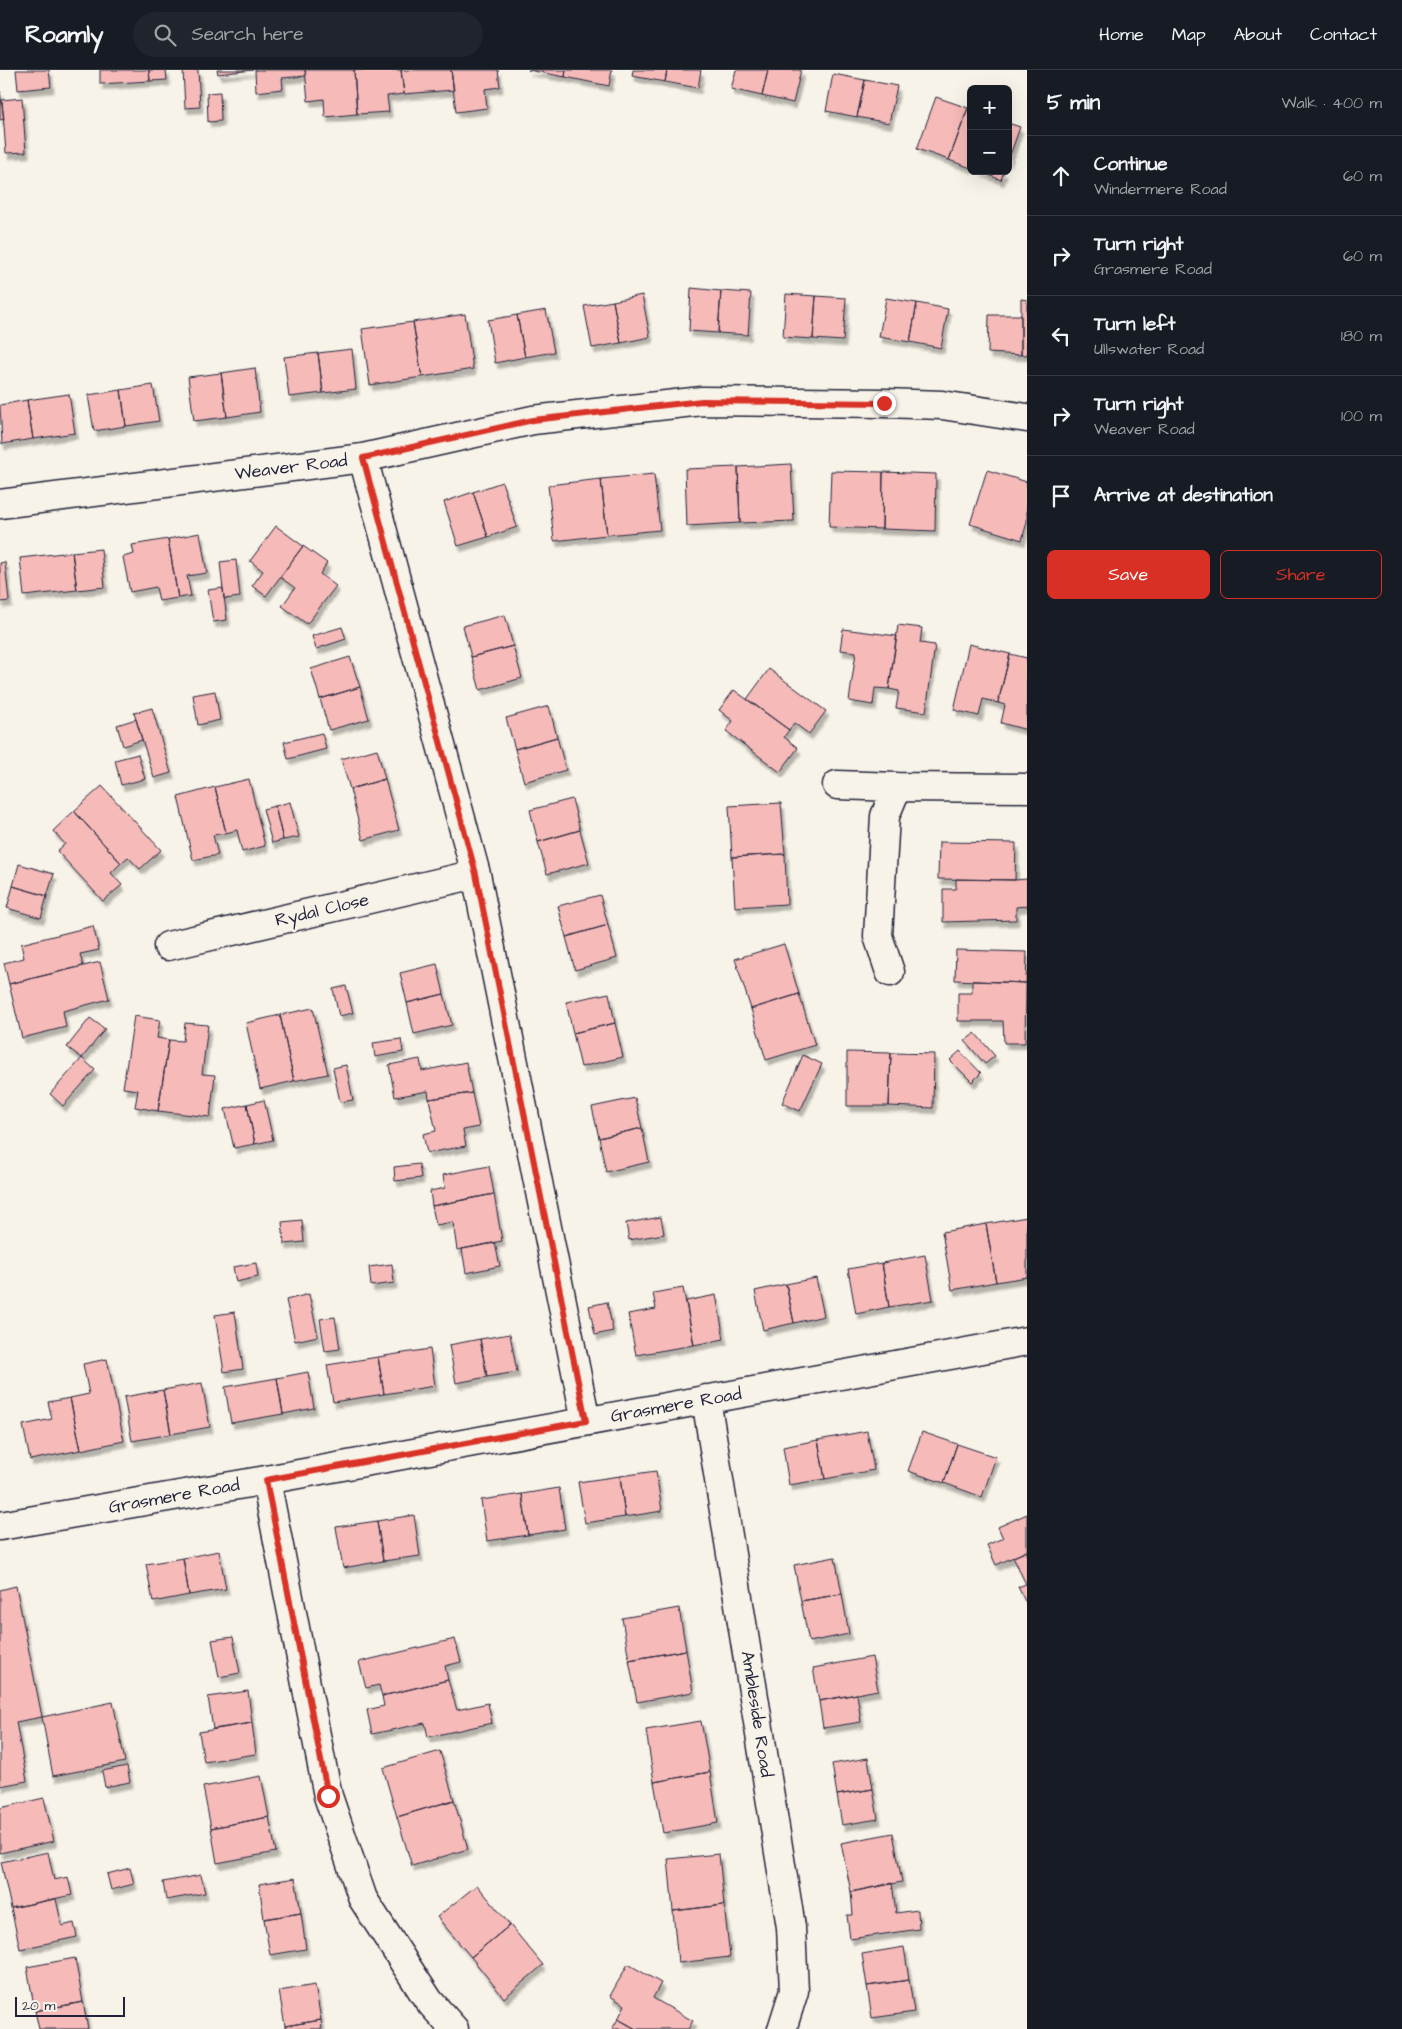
<!DOCTYPE html>
<meta charset="utf-8">
<style>
body{margin:0;font-family:"Architects Daughter",sans-serif;background:#20242c;color:#f1f3f6}
.controls{position:absolute;right:15px;top:15px;display:grid;overflow:hidden;border-radius:8px;box-shadow:0 5px 20px #0002}
.controls button{width:45px;height:45px;display:grid;place-items:center;padding:0;border:0;border-bottom:1px solid #363941;background:#171b24;color:#f1f3f6;font:25px sans-serif}
.scale{position:absolute;left:15px;bottom:12px;width:110px;box-sizing:border-box;padding-left:5px;border:2px solid #22223b;border-top:0;font-size:14px;line-height:18px;white-space:nowrap;color:#22223b;-webkit-text-stroke:4px #f7f3e8;paint-order:stroke}
.stop{position:absolute;width:15px;height:15px;margin:-11px;border:4px solid #d93025;border-radius:50%;background:#fff}
.stop.end{background:#d93025;border-color:#fff;box-shadow:0 1px 5px #0008}
.list{margin:0;padding:0;list-style:none}
h2{display:flex;justify-content:space-between;align-items:center;height:65px;margin:0;padding:0 20px;font-size:21px}
h2 small{font-size:16px;font-weight:400;color:#9ea1a6}
.list li{display:grid;grid-template-columns:32px 1fr auto;gap:15px;align-items:center;box-sizing:border-box;height:80px;padding:0 20px;border-top:1px solid #363941}
.list b{display:block;font-size:19px;white-space:nowrap}
.list p{margin:0;font-size:16px;white-space:nowrap;color:#9ea1a6}
.list em{font-size:16px;font-style:normal;color:#9ea1a6}
.actions{display:flex;gap:10px;padding:15px 20px}
.actions a{flex:1;padding:11px 0;border:1px solid #d93025;border-radius:8px;text-align:center;font-size:18px;color:#d93025}
.actions .main{background:#d93025;color:#fff}
.icon{flex:none;width:28px;height:28px;fill:none;stroke:currentColor;stroke-width:2;stroke-linecap:round;stroke-linejoin:round}
.map{position:relative;flex:none;width:1027px;height:1959px;overflow:hidden}
header{display:flex;align-items:center;gap:30px;box-sizing:border-box;height:70px;padding:0 25px;background:#171b24;border-bottom:1px solid #363941}
header strong{font-size:24px}
nav{display:flex;gap:28px;margin-inline-start:auto;font-size:18px}
.search{width:350px;height:45px;background:#20242c;display:flex;align-items:center;gap:12px;box-sizing:border-box;padding:0 18px;border-radius:28px;color:#9ea1a6;font-size:19px}
main{display:flex}
aside{flex:1;background:#171b24}
.map>svg:first-child{display:block}
.building{fill:#f6bab8;stroke:#22223b;filter:url(#shadow)}
.lines{fill:none;stroke-linecap:round;stroke-linejoin:round}
.street-casing{stroke:#22223b;stroke-width:31}
.street{stroke:#f7f3e8;stroke-width:28}
.route{stroke:#d93025;stroke-width:6}
.labels{text-anchor:middle;dominant-baseline:central;stroke-width:5;stroke-linejoin:round;paint-order:stroke}
.street-label{font-size:18px;fill:#22223b;stroke:#f7f3e8}
</style>
<header>
<strong>Roamly</strong>
<div class="search"><svg class="icon" aria-label="search" viewBox="0 0 24 24"><circle cx="10" cy="10" r="6"/><path d="M15 15l6 6"/></svg>Search here</div>
<nav><a>Home</a><a>Map</a><a>About</a><a>Contact</a></nav>
</header>
<main>
<div class="map">
<svg width="1027" height="1959" viewBox="0 0 1027 1959">
<defs>
<filter id="shadow"><feDropShadow dx="3" dy="5.5" stdDeviation="1" flood-color="#0004"/></filter>
</defs>
<rect width="100%" height="100%" fill="#f7f3e8"/>
<filter id="ink" filterUnits="userSpaceOnUse"><feTurbulence type="fractalNoise" baseFrequency=".02" numOctaves="2"/><feDisplacementMap in="SourceGraphic" scale="10" xChannelSelector="R" yChannelSelector="G"/><feConvolveMatrix kernelMatrix="1 2 1 2 8 2 1 2 1" color-interpolation-filters="sRGB"/></filter>
<g filter="url(#ink)">
<path class="building" d="M 16,0 L 49,0 L 51,17 L 18,20 Z
M 100,0 L 149,0 L 150,11 L 100,14 Z
M 149,0 L 166,0 L 167,10 L 150,11 Z
M 183,0 L 198,0 L 200,37 L 185,38 Z
M 217,0 L 253,0 L 218,4 Z
M 255,0 L 305,0 L 306,6 L 282,8 L 283,19 L 256,22 Z
M 305,0 L 354,0 L 357,44 L 325,47 L 324,29 L 308,31 Z
M 354,0 L 401,0 L 404,24 L 387,26 L 389,42 L 357,44 Z
M 401,0 L 451,0 L 454,20 L 404,24 Z
M 451,0 L 498,0 L 500,17 L 485,19 L 487,38 L 456,42 Z
M 528,0 L 566,0 L 565,7 Z
M 566,0 L 612,0 L 609,16 L 565,7 Z
M 633,0 L 667,0 L 665,12 L 632,6 Z
M 667,0 L 701,0 L 698,18 L 665,12 Z
M 736,0 L 768,0 L 762,26 L 731,19 Z
M 768,0 L 801,0 L 793,33 L 762,26 Z
M 833,4 L 865,10 L 857,47 L 826,41 Z
M 865,10 L 897,16 L 889,53 L 857,47 Z
M 0,21 L 4,49 L 0,50 Z
M 220,22 L 221,51 L 208,52 L 207,23 Z
M 936,27 L 968,38 L 949,90 L 917,79 Z
M 22,28 L 26,82 L 6,83 L 2,30 Z
M 968,38 L 971,39 L 971,98 L 949,90 Z
M 1008,53 L 1020,57 L 1008,91 Z
M 979,101 L 1004,101 L 1001,110 Z
M 691,218 L 721,221 L 718,263 L 689,261 Z
M 721,221 L 751,223 L 748,265 L 718,263 Z
M 786,224 L 816,226 L 813,269 L 783,267 Z
M 642,225 L 650,267 L 621,273 L 613,231 Z
M 816,226 L 846,228 L 843,271 L 813,269 Z
M 886,228 L 917,233 L 910,272 L 879,267 Z
M 1021,229 L 1027,230 L 1027,285 L 1021,285 Z
M 613,231 L 621,273 L 592,278 L 584,236 Z
M 917,233 L 948,239 L 941,278 L 910,272 Z
M 546,240 L 554,282 L 525,287 L 517,245 Z
M 465,244 L 473,299 L 422,307 L 413,252 Z
M 517,245 L 525,287 L 495,293 L 488,250 Z
M 989,245 L 1021,245 L 1021,285 L 988,283 Z
M 413,252 L 422,307 L 370,315 L 362,259 Z
M 352,279 L 356,319 L 323,323 L 318,283 Z
M 318,283 L 323,323 L 289,327 L 284,287 Z
M 255,298 L 260,342 L 227,347 L 221,303 Z
M 221,303 L 227,347 L 194,351 L 188,307 Z
M 153,315 L 159,351 L 126,356 L 121,320 Z
M 121,320 L 126,356 L 94,361 L 88,325 Z
M 69,324 L 75,363 L 33,369 L 27,330 Z
M 27,330 L 33,369 L 2,374 L 0,335 Z
M 791,394 L 794,451 L 740,453 L 738,397 Z
M 738,397 L 740,453 L 687,456 L 685,399 Z
M 987,400 L 1027,412 L 1027,452 L 1022,470 L 970,454 Z
M 831,401 L 883,402 L 882,459 L 829,457 Z
M 883,402 L 936,404 L 935,461 L 882,459 Z
M 654,404 L 660,460 L 607,465 L 601,409 Z
M 601,409 L 607,465 L 554,471 L 548,415 Z
M 502,412 L 517,457 L 488,467 L 473,422 Z
M 473,422 L 488,467 L 458,476 L 444,432 Z
M 276,456 L 303,476 L 266,526 L 252,516 L 263,501 L 250,491 Z
M 200,463 L 207,503 L 187,506 L 191,526 L 178,528 L 168,469 Z
M 168,469 L 178,528 L 159,531 L 156,517 L 130,522 L 123,487 L 134,484 L 132,475 Z
M 303,476 L 327,493 L 320,504 L 336,516 L 307,554 L 282,536 L 295,518 L 280,507 Z
M 101,479 L 105,517 L 77,520 L 72,482 Z
M 72,482 L 77,520 L 24,526 L 20,488 Z
M 236,490 L 240,527 L 224,529 L 220,492 Z
M 5,492 L 9,531 L 0,532 L 0,493 Z
M 223,518 L 227,550 L 213,552 L 208,520 Z
M 505,545 L 513,576 L 471,587 L 463,556 Z
M 898,555 L 922,558 L 920,573 L 935,575 L 926,642 L 896,638 L 899,621 L 889,619 Z
M 342,557 L 346,569 L 316,579 L 312,566 Z
M 843,559 L 897,566 L 889,619 L 875,618 L 873,635 L 849,631 L 856,582 L 840,580 Z
M 969,574 L 1010,584 L 998,633 L 983,629 L 979,646 L 954,640 Z
M 513,576 L 522,608 L 480,620 L 471,587 Z
M 1010,584 L 1027,588 L 1027,660 L 1001,653 L 1005,635 L 998,633 Z
M 350,587 L 360,617 L 320,629 L 311,599 Z
M 769,599 L 826,641 L 809,664 L 794,653 L 789,660 L 747,629 Z
M 360,617 L 369,649 L 329,660 L 320,629 Z
M 734,620 L 789,660 L 784,667 L 798,678 L 780,702 L 726,661 L 733,651 L 719,640 Z
M 215,621 L 220,650 L 198,655 L 193,625 Z
M 549,636 L 557,667 L 515,679 L 506,648 Z
M 152,638 L 171,703 L 154,708 L 134,643 Z
M 136,649 L 142,670 L 123,676 L 117,655 Z
M 322,663 L 326,679 L 288,689 L 284,672 Z
M 557,667 L 566,700 L 524,712 L 515,679 Z
M 377,679 L 385,709 L 350,719 L 341,689 Z
M 138,684 L 145,709 L 121,715 L 115,690 Z
M 249,709 L 265,776 L 242,782 L 237,760 L 226,763 L 215,717 Z
M 385,709 L 399,760 L 363,770 L 350,719 Z
M 102,716 L 161,780 L 140,799 L 128,787 L 121,793 L 74,741 Z
M 215,717 L 226,763 L 213,765 L 218,785 L 193,790 L 178,727 Z
M 572,729 L 580,760 L 538,772 L 530,740 Z
M 290,732 L 299,767 L 283,770 L 275,736 Z
M 781,733 L 785,784 L 732,787 L 729,736 Z
M 275,736 L 283,770 L 272,773 L 263,739 Z
M 74,741 L 121,793 L 111,803 L 122,815 L 103,831 L 57,781 L 65,774 L 53,761 Z
M 580,760 L 589,793 L 547,804 L 538,772 Z
M 939,772 L 1016,773 L 1015,810 L 938,809 Z
M 785,784 L 787,834 L 735,837 L 732,787 Z
M 19,794 L 54,804 L 47,826 L 13,816 Z
M 956,809 L 1015,810 L 1027,809 L 1027,836 L 1016,837 L 1016,850 L 943,852 L 943,819 L 956,819 Z
M 13,816 L 47,826 L 41,848 L 7,838 Z
M 600,825 L 608,855 L 566,867 L 558,836 Z
M 608,855 L 617,888 L 575,900 L 566,867 Z
M 93,856 L 99,880 L 80,884 L 83,896 L 9,914 L 4,893 L 24,888 L 21,874 Z
M 784,874 L 799,924 L 751,939 L 735,889 Z
M 956,880 L 1027,882 L 1026,913 L 955,910 Z
M 100,892 L 109,929 L 63,941 L 66,957 L 22,968 L 9,914 Z
M 437,894 L 444,924 L 407,933 L 400,903 Z
M 972,911 L 1026,913 L 1025,973 L 1004,973 L 1003,951 L 958,951 L 958,923 L 972,923 Z
M 346,916 L 353,943 L 339,946 L 333,919 Z
M 609,923 L 615,953 L 573,963 L 566,932 Z
M 444,924 L 452,955 L 414,964 L 407,933 Z
M 799,924 L 815,975 L 766,990 L 751,939 Z
M 313,938 L 328,1004 L 294,1011 L 280,945 Z
M 280,945 L 294,1011 L 260,1019 L 246,953 Z
M 134,946 L 160,950 L 157,968 L 169,970 L 158,1041 L 135,1037 L 138,1020 L 123,1018 Z
M 90,948 L 105,959 L 82,988 L 67,977 Z
M 185,953 L 208,955 L 202,1004 L 215,1005 L 210,1047 L 158,1041 L 169,970 L 183,971 Z
M 615,953 L 623,987 L 581,997 L 573,963 Z
M 975,963 L 995,986 L 985,994 L 965,971 Z
M 401,969 L 403,982 L 375,987 L 373,973 Z
M 960,981 L 981,1003 L 972,1012 L 950,990 Z
M 847,982 L 891,983 L 889,1036 L 847,1036 Z
M 891,983 L 934,984 L 933,1038 L 889,1036 Z
M 803,985 L 822,994 L 800,1041 L 782,1033 Z
M 82,988 L 95,1000 L 63,1036 L 50,1024 Z
M 420,989 L 422,1001 L 466,992 L 472,1023 L 429,1029 L 428,1021 L 395,1027 L 389,995 Z
M 346,995 L 353,1030 L 340,1032 L 333,998 Z
M 472,1023 L 479,1057 L 463,1060 L 466,1076 L 427,1083 L 423,1064 L 436,1061 L 429,1029 Z
M 635,1028 L 642,1058 L 599,1068 L 592,1037 Z
M 264,1030 L 273,1070 L 255,1074 L 247,1034 Z
M 247,1034 L 255,1074 L 234,1078 L 225,1039 Z
M 642,1058 L 649,1092 L 606,1102 L 599,1068 Z
M 419,1094 L 421,1108 L 395,1111 L 394,1097 Z
M 489,1096 L 494,1124 L 432,1136 L 430,1121 L 445,1118 L 443,1105 Z
M 494,1124 L 502,1171 L 457,1180 L 453,1152 L 436,1155 L 432,1136 Z
M 661,1147 L 664,1164 L 629,1170 L 626,1153 Z
M 1027,1147 L 1027,1207 L 996,1212 L 986,1154 Z
M 302,1150 L 304,1172 L 284,1174 L 282,1152 Z
M 986,1154 L 996,1212 L 952,1220 L 942,1162 Z
M 495,1173 L 500,1196 L 466,1203 L 462,1179 Z
M 925,1185 L 933,1230 L 889,1237 L 882,1193 Z
M 256,1193 L 258,1207 L 236,1212 L 233,1197 Z
M 882,1193 L 889,1237 L 856,1244 L 848,1199 Z
M 392,1194 L 394,1213 L 371,1216 L 369,1197 Z
M 816,1208 L 824,1246 L 794,1253 L 786,1214 Z
M 786,1214 L 794,1253 L 763,1260 L 755,1221 Z
M 683,1218 L 694,1275 L 636,1285 L 628,1244 L 656,1239 L 653,1223 Z
M 309,1224 L 318,1266 L 295,1271 L 286,1230 Z
M 716,1225 L 724,1269 L 694,1275 L 686,1231 Z
M 607,1232 L 613,1261 L 595,1265 L 589,1236 Z
M 235,1242 L 243,1299 L 224,1302 L 215,1245 Z
M 335,1247 L 340,1279 L 325,1281 L 320,1249 Z
M 510,1264 L 517,1302 L 487,1307 L 480,1269 Z
M 480,1269 L 487,1307 L 456,1313 L 449,1275 Z
M 430,1279 L 435,1316 L 384,1324 L 378,1287 Z
M 378,1287 L 384,1324 L 333,1332 L 327,1295 Z
M 107,1289 L 124,1371 L 81,1380 L 70,1328 L 89,1324 L 83,1294 Z
M 308,1302 L 314,1338 L 283,1344 L 277,1308 Z
M 277,1308 L 283,1344 L 231,1353 L 225,1317 Z
M 202,1313 L 210,1357 L 171,1364 L 163,1320 Z
M 163,1320 L 171,1364 L 132,1371 L 124,1327 Z
M 70,1328 L 81,1380 L 30,1390 L 23,1355 L 52,1349 L 48,1332 Z
M 867,1361 L 874,1400 L 825,1409 L 818,1370 Z
M 922,1362 L 957,1374 L 944,1413 L 908,1401 Z
M 818,1370 L 825,1409 L 789,1415 L 783,1377 Z
M 957,1374 L 996,1387 L 982,1427 L 944,1413 Z
M 656,1401 L 662,1441 L 625,1447 L 620,1406 Z
M 620,1406 L 625,1447 L 585,1453 L 578,1412 Z
M 559,1418 L 565,1459 L 528,1465 L 522,1424 Z
M 522,1424 L 528,1465 L 487,1471 L 481,1430 Z
M 1027,1444 L 1027,1481 L 996,1495 L 987,1475 L 1003,1468 L 998,1457 Z
M 414,1445 L 420,1486 L 383,1491 L 377,1451 Z
M 377,1451 L 383,1491 L 343,1498 L 336,1457 Z
M 219,1481 L 226,1519 L 189,1525 L 183,1488 Z
M 1027,1481 L 1027,1530 L 1025,1531 L 1018,1517 L 1026,1514 L 1013,1487 Z
M 835,1487 L 842,1524 L 801,1531 L 794,1495 Z
M 183,1488 L 189,1525 L 153,1532 L 146,1494 Z
M 16,1516 L 42,1647 L 16,1652 L 27,1711 L 0,1716 L 0,1520 Z
M 842,1524 L 849,1564 L 809,1572 L 801,1531 Z
M 679,1538 L 686,1580 L 629,1590 L 622,1548 Z
M 233,1567 L 240,1603 L 219,1607 L 212,1570 Z
M 455,1569 L 461,1592 L 445,1596 L 448,1610 L 382,1626 L 379,1615 L 366,1618 L 359,1592 Z
M 686,1580 L 693,1622 L 637,1632 L 629,1590 Z
M 872,1587 L 878,1620 L 819,1631 L 813,1598 Z
M 448,1610 L 457,1640 L 488,1633 L 492,1653 L 428,1667 L 425,1653 L 372,1664 L 367,1640 L 384,1636 L 382,1626 Z
M 248,1621 L 252,1653 L 213,1659 L 208,1627 Z
M 857,1624 L 861,1652 L 823,1658 L 819,1631 Z
M 113,1632 L 125,1692 L 53,1706 L 42,1647 Z
M 701,1651 L 710,1702 L 654,1712 L 646,1660 Z
M 252,1653 L 256,1684 L 204,1692 L 199,1662 Z
M 440,1681 L 454,1730 L 397,1747 L 383,1698 Z
M 868,1688 L 873,1719 L 837,1725 L 832,1694 Z
M 127,1696 L 130,1712 L 105,1717 L 102,1701 Z
M 710,1702 L 718,1753 L 663,1763 L 654,1712 Z
M 261,1706 L 269,1747 L 211,1758 L 203,1717 Z
M 873,1719 L 878,1749 L 842,1755 L 837,1725 Z
M 44,1728 L 54,1771 L 0,1783 L 0,1738 Z
M 454,1730 L 468,1779 L 412,1796 L 397,1747 Z
M 269,1747 L 276,1782 L 217,1793 L 211,1758 Z
M 893,1763 L 902,1812 L 851,1822 L 841,1773 Z
M 48,1782 L 54,1810 L 68,1807 L 72,1825 L 11,1838 L 1,1792 Z
M 719,1784 L 724,1835 L 673,1841 L 668,1789 Z
M 130,1798 L 134,1814 L 111,1820 L 107,1804 Z
M 201,1805 L 205,1823 L 166,1830 L 163,1812 Z
M 295,1808 L 301,1843 L 264,1849 L 259,1814 Z
M 892,1813 L 896,1843 L 918,1840 L 919,1859 L 850,1869 L 847,1845 L 853,1845 L 851,1822 Z
M 477,1815 L 510,1855 L 471,1887 L 437,1847 Z
M 56,1829 L 62,1856 L 74,1853 L 77,1867 L 20,1879 L 11,1838 Z
M 724,1835 L 730,1887 L 678,1893 L 673,1841 Z
M 301,1843 L 306,1879 L 270,1885 L 264,1849 Z
M 510,1855 L 543,1895 L 504,1928 L 471,1887 Z
M 904,1877 L 909,1910 L 867,1916 L 862,1884 Z
M 75,1888 L 83,1932 L 35,1941 L 27,1897 Z
M 628,1894 L 661,1913 L 653,1928 L 693,1951 L 688,1959 L 636,1959 L 618,1949 L 625,1935 L 610,1926 Z
M 909,1910 L 914,1942 L 872,1948 L 867,1916 Z
M 315,1915 L 321,1950 L 285,1956 L 279,1921 Z
M 83,1932 L 88,1959 L 39,1959 L 35,1941 Z
M 618,1949 L 636,1959 L 612,1959 Z
M 321,1950 L 322,1959 L 285,1959 L 285,1956 Z"/>
<g class="lines">
<defs>
<path id="street" d="M 363,388 L 476,804 L 586,1351
M 0,434 L 363,388 L 533,350 L 702,331 L 884,333 L 942,335 L 1027,348
M 837,715 L 897,717
M 168,876 L 476,804
M 890,902 L 878,866 L 885,746 L 897,717 L 1027,718
M 706,1329 L 791,1857 L 794,1921 L 782,1959
M 266,1410 L 328,1726 L 363,1829 L 429,1931 L 454,1959
M 0,1456 L 266,1410 L 1027,1271"/>
</defs>
<use href="#street" class="street-casing"/>
<use href="#street" class="street"/>
</g>
</g>
<g class="lines" filter="url(#ink)">
<path class="route" d="M 328,1726 L 266,1410 L 586,1351 L 476,804 L 363,388 L 533,350 L 702,331 L 884,333"/>
</g>
<g class="labels">
<g class="street-label">
<text transform="translate(291 397) rotate(-7)">Weaver Road</text>
<text transform="translate(322 840) rotate(-13)">Rydal Close</text>
<text transform="translate(676 1335) rotate(-10)">Grasmere Road</text>
<text transform="translate(174 1426) rotate(-10)">Grasmere Road</text>
<text transform="translate(757 1644) rotate(81)">Ambleside Road</text>
</g>
</g>
</svg>
<div class="controls">
<button>+</button>
<button>−</button>
</div>
<div class="scale">20 m</div>
<div class="stop" style="left:328px;top:1726px"></div>
<div class="stop end" style="left:884px;top:333px"></div>
</div>
<aside>
<h2>5 min<small>Walk · 400 m</small></h2>
<ul class="list">
<li><svg class="icon" aria-label="ahead" viewBox="0 0 24 24"><path d="M12 20V5M6 11l6-6 6 6"/></svg><div><b>Continue</b><p>Windermere Road</p></div><em>60 m</em></li>
<li><svg class="icon" aria-label="right" viewBox="0 0 24 24"><path d="M7 20v-9h11M14 6l5 5-5 5"/></svg><div><b>Turn right</b><p>Grasmere Road</p></div><em>60 m</em></li>
<li><svg class="icon" aria-label="left" viewBox="0 0 24 24"><path d="M17 20v-9H6M10 6l-5 5 5 5"/></svg><div><b>Turn left</b><p>Ullswater Road</p></div><em>180 m</em></li>
<li><svg class="icon" aria-label="right" viewBox="0 0 24 24"><path d="M7 20v-9h11M14 6l5 5-5 5"/></svg><div><b>Turn right</b><p>Weaver Road</p></div><em>100 m</em></li>
<li><svg class="icon" aria-label="arrive" viewBox="0 0 24 24"><path d="M6 21V4h12l-3 4 3 4H6"/></svg><div><b>Arrive at destination</b></div></li>
</ul>
<div class="actions"><a class="main">Save</a><a>Share</a></div>
</aside>
</main>
